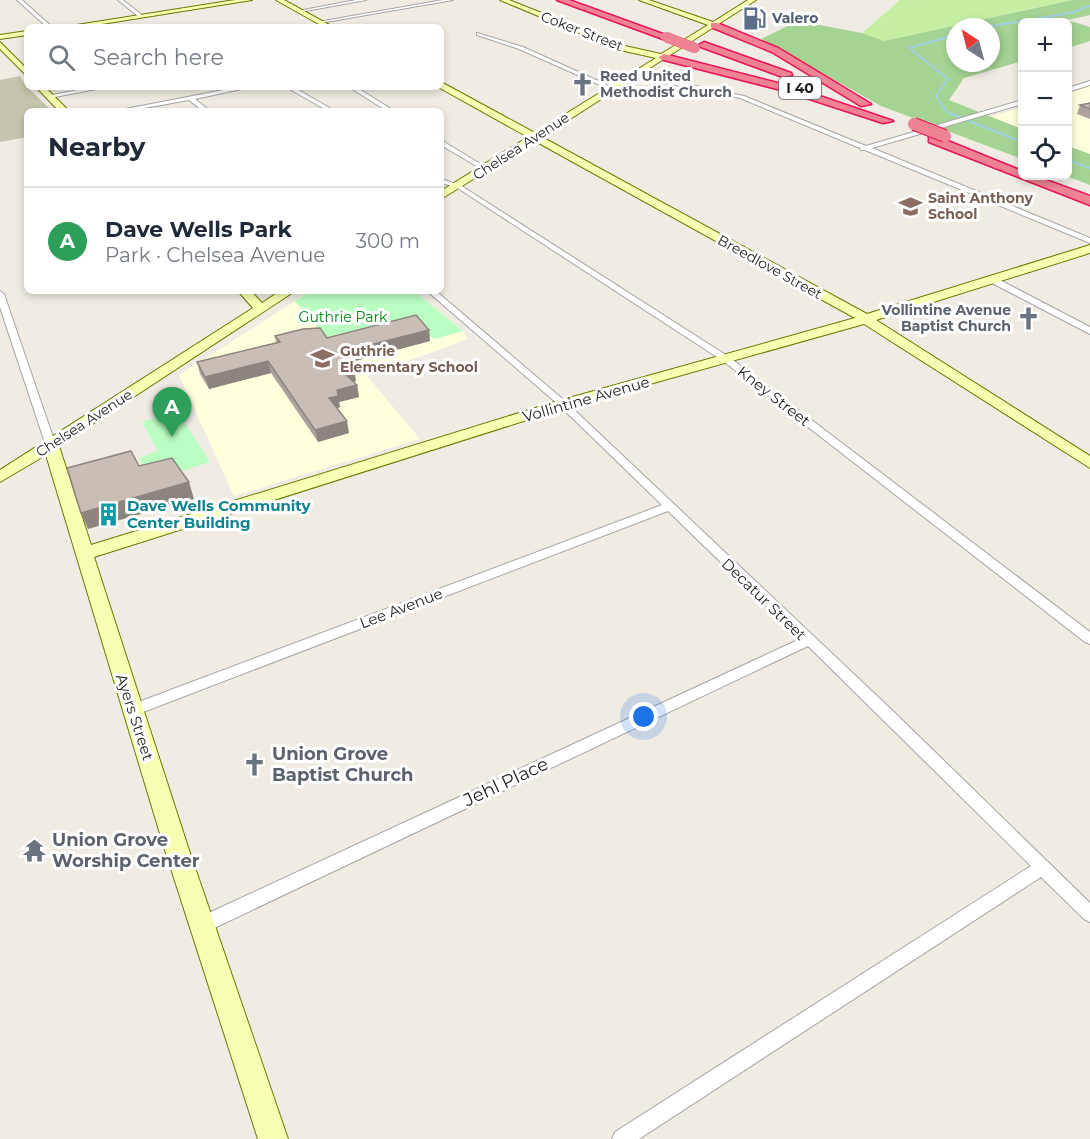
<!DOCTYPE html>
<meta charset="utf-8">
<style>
body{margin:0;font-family:Montserrat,sans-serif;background:#f2f2f3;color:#1f2937}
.controls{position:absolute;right:18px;top:18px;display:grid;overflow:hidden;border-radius:9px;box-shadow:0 3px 9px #0003}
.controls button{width:54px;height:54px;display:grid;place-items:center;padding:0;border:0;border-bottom:2px solid #e0e1e3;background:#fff;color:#1f2937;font:30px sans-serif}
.compass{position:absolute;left:946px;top:18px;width:54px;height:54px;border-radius:50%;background:#fff;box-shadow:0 3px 9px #0003;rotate:324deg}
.you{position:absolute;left:644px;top:717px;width:21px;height:21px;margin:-15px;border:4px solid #fff;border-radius:50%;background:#1a73e8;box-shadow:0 0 0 9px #1a73e833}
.badge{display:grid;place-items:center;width:39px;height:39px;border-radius:50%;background:#cc0500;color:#fff;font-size:20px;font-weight:700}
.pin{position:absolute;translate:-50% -50px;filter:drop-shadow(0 2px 3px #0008)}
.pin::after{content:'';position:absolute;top:32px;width:21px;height:18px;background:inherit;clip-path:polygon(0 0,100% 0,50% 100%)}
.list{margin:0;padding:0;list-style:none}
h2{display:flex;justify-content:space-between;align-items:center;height:78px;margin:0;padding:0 24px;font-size:26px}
h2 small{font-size:20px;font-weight:400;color:#747a83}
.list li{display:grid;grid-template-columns:39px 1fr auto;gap:18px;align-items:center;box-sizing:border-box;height:108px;padding:0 24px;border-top:2px solid #e0e1e3}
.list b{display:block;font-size:22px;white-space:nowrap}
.list p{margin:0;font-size:20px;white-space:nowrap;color:#747a83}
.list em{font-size:20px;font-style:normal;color:#747a83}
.icon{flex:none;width:33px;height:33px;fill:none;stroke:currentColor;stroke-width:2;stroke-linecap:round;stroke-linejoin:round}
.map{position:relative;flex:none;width:1090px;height:1139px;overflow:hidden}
.search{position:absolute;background:#fff;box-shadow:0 3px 9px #0003;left:24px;top:24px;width:420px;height:66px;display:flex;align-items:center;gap:15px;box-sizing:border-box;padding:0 21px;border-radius:9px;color:#747a83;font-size:22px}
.panel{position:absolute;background:#fff;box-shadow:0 3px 9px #0003;left:24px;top:108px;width:420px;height:186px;border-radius:9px}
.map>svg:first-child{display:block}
.education{fill:#feffdd}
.construction{fill:#c5c5ad}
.grass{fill:#c7efa4}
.forest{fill:#a5d394;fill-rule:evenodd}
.park{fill:#bbfec2}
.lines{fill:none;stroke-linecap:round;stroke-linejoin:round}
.stream{stroke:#9fd1e2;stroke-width:2}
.street-casing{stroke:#a5a5a5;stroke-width:2}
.secondary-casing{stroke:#697a00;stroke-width:2}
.highway-casing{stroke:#ea1458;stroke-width:3}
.street{fill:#fff;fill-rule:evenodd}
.secondary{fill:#f9ffb2;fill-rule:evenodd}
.highway{fill:#ef8394;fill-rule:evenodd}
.highway-bridge-far1-casing{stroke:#ea1458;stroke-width:10;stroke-linecap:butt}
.highway-bridge-casing{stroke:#ea1458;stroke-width:14;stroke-linecap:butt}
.highway-bridge-far1{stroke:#ef8394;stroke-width:10}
.highway-bridge{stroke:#ef8394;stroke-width:12}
.wall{fill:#aca39d}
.shaded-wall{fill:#8c857f}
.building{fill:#c8beb6;stroke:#8c857f;stroke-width:1.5}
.labels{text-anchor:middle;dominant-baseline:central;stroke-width:6;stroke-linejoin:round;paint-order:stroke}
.far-service-label{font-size:14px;font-weight:bold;fill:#4e5e75;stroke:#fff;text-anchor:start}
.far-street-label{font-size:14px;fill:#1e1e1e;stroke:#fff}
.far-worship-label{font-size:14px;font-weight:bold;fill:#5b616d;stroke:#fff;text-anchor:start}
.shield{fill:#fff;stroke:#626262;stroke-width:1.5}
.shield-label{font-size:14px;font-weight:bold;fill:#1e1e1e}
.far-education-label{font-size:14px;font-weight:bold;fill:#785e54;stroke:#fff;text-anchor:start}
.far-park-label{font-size:14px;fill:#018610;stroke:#fff}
.street-label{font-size:15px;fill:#1e1e1e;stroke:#fff}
.culture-label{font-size:15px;font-weight:bold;fill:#0d838f;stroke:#fff;text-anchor:start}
.near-worship-label{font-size:18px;font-weight:bold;fill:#5b616d;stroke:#fff;text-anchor:start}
.near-street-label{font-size:18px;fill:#1e1e1e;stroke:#fff}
</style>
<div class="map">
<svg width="1090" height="1139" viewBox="0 0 1090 1139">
<rect width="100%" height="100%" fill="#f0ece3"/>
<path class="education" d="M 1090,86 L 1090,154 L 1068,146 L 1068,93 Z
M 1022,107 L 1022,129 L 991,117 Z
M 311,291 L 414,291 L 463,331 L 468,339 L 367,376 L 420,439 L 234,496 L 179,375 Z"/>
<path class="construction" d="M 20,76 L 27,87 L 52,111 L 27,111 L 27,137 L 0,142 L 0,80 Z"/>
<path class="grass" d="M 900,0 L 1071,0 L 884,41 L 862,33 Z"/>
<path class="forest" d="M 1072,0 L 1090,0 L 1090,15 L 1067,20 L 1090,27 L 1090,41 L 1068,48 L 1068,22 L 1022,22 L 1022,61 L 964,78 L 949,100 L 1022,129 L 1022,159 L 881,106 L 761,39 L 798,21 L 862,33 L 884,41 ZM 955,27 L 991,27 L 991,63 L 955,63 Z
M 1068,146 L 1090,154 L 1090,185 L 1066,176 Z"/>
<path class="park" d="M 311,291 L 414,291 L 463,331 L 434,339 L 416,325 L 333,347 L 295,301 Z
M 177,411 L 210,462 L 152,481 L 139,458 L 158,451 L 142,422 Z"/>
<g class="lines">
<path class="stream" d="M 985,27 L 1071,13 L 1090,6
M 955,35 L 909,48 L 948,79 L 936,96 L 947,112 L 1022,142
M 1068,160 L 1090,168"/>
<defs>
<path id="street" d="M 17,0 L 22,0 L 52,27 L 47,27 Z
M 118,0 L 123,0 L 143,16 L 139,17 Z
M 356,0 L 366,0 L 300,12 L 298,11 Z
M 443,0 L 453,0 L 320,23 L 318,22 Z
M 477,33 L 523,47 L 614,88 L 609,89 L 519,49 L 477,35 Z
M 633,73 L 744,96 L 866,146 L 1022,100 L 1022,104 L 872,148 L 1090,238 L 1090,243 L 865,150 L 861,150 L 860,148 L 740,98 L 631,76 Z
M 1090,81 L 1090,85 L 1068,92 L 1068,88 Z
M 93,87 L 106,87 L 50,98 L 47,96 Z
M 239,87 L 251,87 L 195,99 L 210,111 L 203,111 L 189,100 L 128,111 L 115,111 Z
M 286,87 L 293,87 L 335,111 L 328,111 Z
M 349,87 L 356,87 L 394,111 L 387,111 Z
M 441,140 L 487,168 L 488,169 L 483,170 L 441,145 Z
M 441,179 L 460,185 L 729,357 L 1090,632 L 1090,644 L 1085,642 L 723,361 L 456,187 L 441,183 Z
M 988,277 L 994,277 L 1090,327 L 1090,334 L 988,281 Z
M 0,291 L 4,294 L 56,446 L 55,448 L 47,448 L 46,446 L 0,307 Z
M 427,291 L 436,291 L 566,402 L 895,713 L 1090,903 L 1090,922 L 1084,919 L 1041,877 L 639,1139 L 612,1139 L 615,1132 L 1031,866 L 808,646 L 210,930 L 204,932 L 198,930 L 196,924 L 198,918 L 800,639 L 668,511 L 138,714 L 133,715 L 128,714 L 126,710 L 128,706 L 662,505 L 560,406 Z"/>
<path id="secondary" d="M 235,0 L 252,0 L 83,27 L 64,27 Z
M 276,0 L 284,0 L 333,27 L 324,27 Z
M 500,0 L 509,0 L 625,46 L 661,54 L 708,25 L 639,0 L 649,0 L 713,22 L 748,0 L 756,0 L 542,137 L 867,314 L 1090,245 L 1090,253 L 876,320 L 1090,456 L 1090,468 L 864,324 L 568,407 L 94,557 L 188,847 L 288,1139 L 258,1139 L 164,847 L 46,455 L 0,482 L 0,470 L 253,308 L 238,291 L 251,291 L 262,303 L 280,291 L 295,291 L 59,446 L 91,545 L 558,401 L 855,318 L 535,141 L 441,199 L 441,191 L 528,137 L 438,87 L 441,87 L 441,82 L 535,133 L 656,58 L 620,50 Z
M 27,31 L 27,35 L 0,39 L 0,35 Z
M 0,42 L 27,69 L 27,76 L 0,49 Z
M 36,87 L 45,87 L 69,111 L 59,111 Z"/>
<path id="highway" d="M 557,0 L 569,0 L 671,37 L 663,39 Z
M 711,23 L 717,23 L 778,48 L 871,104 L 861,106 L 772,52 L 711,27 Z
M 704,42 L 791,73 L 792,75 L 783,77 L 701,47 L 699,45 Z
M 664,54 L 793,87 L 893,121 L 883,123 L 785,91 L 660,59 L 659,57 Z
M 933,135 L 1022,171 L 1022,176 L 1035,176 L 1090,196 L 1090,205 L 929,142 L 929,136 Z"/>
</defs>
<use href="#street" class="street-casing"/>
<use href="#secondary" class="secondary-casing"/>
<use href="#highway" class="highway-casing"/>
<use href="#street" class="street"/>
<use href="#secondary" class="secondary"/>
<use href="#highway" class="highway"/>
<defs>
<path id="highway-bridge-far1" d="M 666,37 L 695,48"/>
<path id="highway-bridge" d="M 914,124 L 945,136"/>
</defs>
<use href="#highway-bridge-far1" class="highway-bridge-far1-casing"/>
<use href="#highway-bridge" class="highway-bridge-casing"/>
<use href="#highway-bridge-far1" class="highway-bridge-far1"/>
<use href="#highway-bridge" class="highway-bridge"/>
</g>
<path class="wall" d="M 1090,103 L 1090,119 L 1077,114 L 1080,105 Z
M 429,330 L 430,341 L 349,362 L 356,381 L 353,382 L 357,385 L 359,397 L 339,402 L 340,407 L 337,408 L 349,433 L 318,442 L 271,373 L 209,389 L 200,374 L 197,362 L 276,343 L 275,336 L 327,338 Z"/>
<path class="shaded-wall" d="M 429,330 L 430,341 L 344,364 L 342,352 Z
M 268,361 L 271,373 L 209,389 L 205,377 Z
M 354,369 L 356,381 L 345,384 L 343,372 Z
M 357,385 L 359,397 L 339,402 L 340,407 L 331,410 L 329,398 L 337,390 Z
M 347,421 L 349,433 L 318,442 L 315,430 Z
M 189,482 L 194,499 L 88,529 L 81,513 Z"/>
<path class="building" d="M 1090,103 L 1090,109 L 1080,105 Z
M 416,315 L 429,330 L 342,352 L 354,369 L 343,372 L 357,385 L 337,390 L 338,396 L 329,398 L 347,421 L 315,430 L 268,361 L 205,377 L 197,362 L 280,342 L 275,336 L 303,329 L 320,328 L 327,338 Z
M 131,451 L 139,466 L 172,458 L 189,482 L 81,513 L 67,468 Z"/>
<defs>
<symbol id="fuel-bare" viewBox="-9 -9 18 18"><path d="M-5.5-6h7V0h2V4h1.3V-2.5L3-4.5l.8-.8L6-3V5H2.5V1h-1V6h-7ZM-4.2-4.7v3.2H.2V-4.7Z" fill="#5c6f8a" stroke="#fff" stroke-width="2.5" paint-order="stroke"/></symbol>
<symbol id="church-bare" viewBox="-9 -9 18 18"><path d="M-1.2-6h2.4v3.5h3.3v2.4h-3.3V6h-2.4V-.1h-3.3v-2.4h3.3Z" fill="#6b7280" stroke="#fff" stroke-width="2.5" paint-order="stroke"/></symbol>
<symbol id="school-bare" viewBox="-9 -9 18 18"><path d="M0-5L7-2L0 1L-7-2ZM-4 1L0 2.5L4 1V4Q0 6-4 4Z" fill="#8d6e63" stroke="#fff" stroke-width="2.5" paint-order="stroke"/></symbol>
<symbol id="building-bare" viewBox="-9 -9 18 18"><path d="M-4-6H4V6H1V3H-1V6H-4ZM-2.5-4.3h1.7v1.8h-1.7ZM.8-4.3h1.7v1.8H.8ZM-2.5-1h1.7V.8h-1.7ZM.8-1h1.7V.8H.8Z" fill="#0f9aa8" stroke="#fff" stroke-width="2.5" paint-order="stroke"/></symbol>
<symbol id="temple-bare" viewBox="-9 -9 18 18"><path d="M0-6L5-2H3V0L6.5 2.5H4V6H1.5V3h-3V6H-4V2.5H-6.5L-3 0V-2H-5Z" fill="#6b7280" stroke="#fff" stroke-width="2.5" paint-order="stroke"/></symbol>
</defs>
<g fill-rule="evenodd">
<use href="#fuel-bare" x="738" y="2" width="33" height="33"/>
<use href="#church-bare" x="566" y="68" width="33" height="33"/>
<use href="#school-bare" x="894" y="190" width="33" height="33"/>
<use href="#church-bare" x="1012" y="302" width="33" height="33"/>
<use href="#school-bare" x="306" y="342" width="33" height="33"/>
<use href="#building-bare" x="92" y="498" width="33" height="33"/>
<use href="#church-bare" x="238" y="748" width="33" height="33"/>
<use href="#temple-bare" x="18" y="834" width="33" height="33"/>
</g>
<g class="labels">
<g class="far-service-label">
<text x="772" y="18">Valero</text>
</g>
<g class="far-street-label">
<text transform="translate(582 31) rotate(21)">Coker Street</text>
<text transform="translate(521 146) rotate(-33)">Chelsea Avenue</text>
<text transform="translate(770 267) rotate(29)">Breedlove Street</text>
<text transform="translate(84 423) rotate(-33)">Chelsea Avenue</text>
</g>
<g class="far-worship-label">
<text x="600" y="76">Reed United<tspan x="600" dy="16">Methodist Church</tspan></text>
<text x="1011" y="310" text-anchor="end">Vollintine Avenue<tspan x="1011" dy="16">Baptist Church</tspan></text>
</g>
<rect class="shield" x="779" y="77" width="42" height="22" rx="4.5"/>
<g class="shield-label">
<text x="800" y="88">I 40</text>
</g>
<g class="far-education-label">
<text x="928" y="198">Saint Anthony<tspan x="928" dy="16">School</tspan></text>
<text x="340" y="351">Guthrie<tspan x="340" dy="16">Elementary School</tspan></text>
</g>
<g class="far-park-label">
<text x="343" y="317">Guthrie Park</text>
</g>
<g class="street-label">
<text transform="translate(774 396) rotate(38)">Kney Street</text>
<text transform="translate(586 399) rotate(-16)">Vollintine Avenue</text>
<text transform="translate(764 599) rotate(44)">Decatur Street</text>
<text transform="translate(401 608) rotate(-21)">Lee Avenue</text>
<text transform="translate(135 717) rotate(72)">Ayers Street</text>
</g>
<g class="culture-label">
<text x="127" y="505">Dave Wells Community<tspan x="127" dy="17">Center Building</tspan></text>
</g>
<g class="near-worship-label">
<text x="272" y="754">Union Grove<tspan x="272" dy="21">Baptist Church</tspan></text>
<text x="52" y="840">Union Grove<tspan x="52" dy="21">Worship Center</tspan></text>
</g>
<g class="near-street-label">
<text transform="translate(506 782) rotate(-25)">Jehl Place</text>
</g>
</g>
</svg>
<div class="controls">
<button>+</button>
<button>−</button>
<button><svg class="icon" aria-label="locate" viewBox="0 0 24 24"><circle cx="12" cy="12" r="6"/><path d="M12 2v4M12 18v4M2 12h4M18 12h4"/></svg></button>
</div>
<svg class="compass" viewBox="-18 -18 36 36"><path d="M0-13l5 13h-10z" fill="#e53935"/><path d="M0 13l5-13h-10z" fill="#747a83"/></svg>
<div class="you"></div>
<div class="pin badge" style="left:172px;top:437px;background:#2e9e5b">A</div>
<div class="search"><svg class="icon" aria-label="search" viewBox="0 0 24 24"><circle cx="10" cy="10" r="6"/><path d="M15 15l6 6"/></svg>Search here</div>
<section class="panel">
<h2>Nearby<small></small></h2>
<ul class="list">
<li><span class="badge" style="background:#2e9e5b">A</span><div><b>Dave Wells Park</b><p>Park · Chelsea Avenue</p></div><em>300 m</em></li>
</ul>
</section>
</div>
